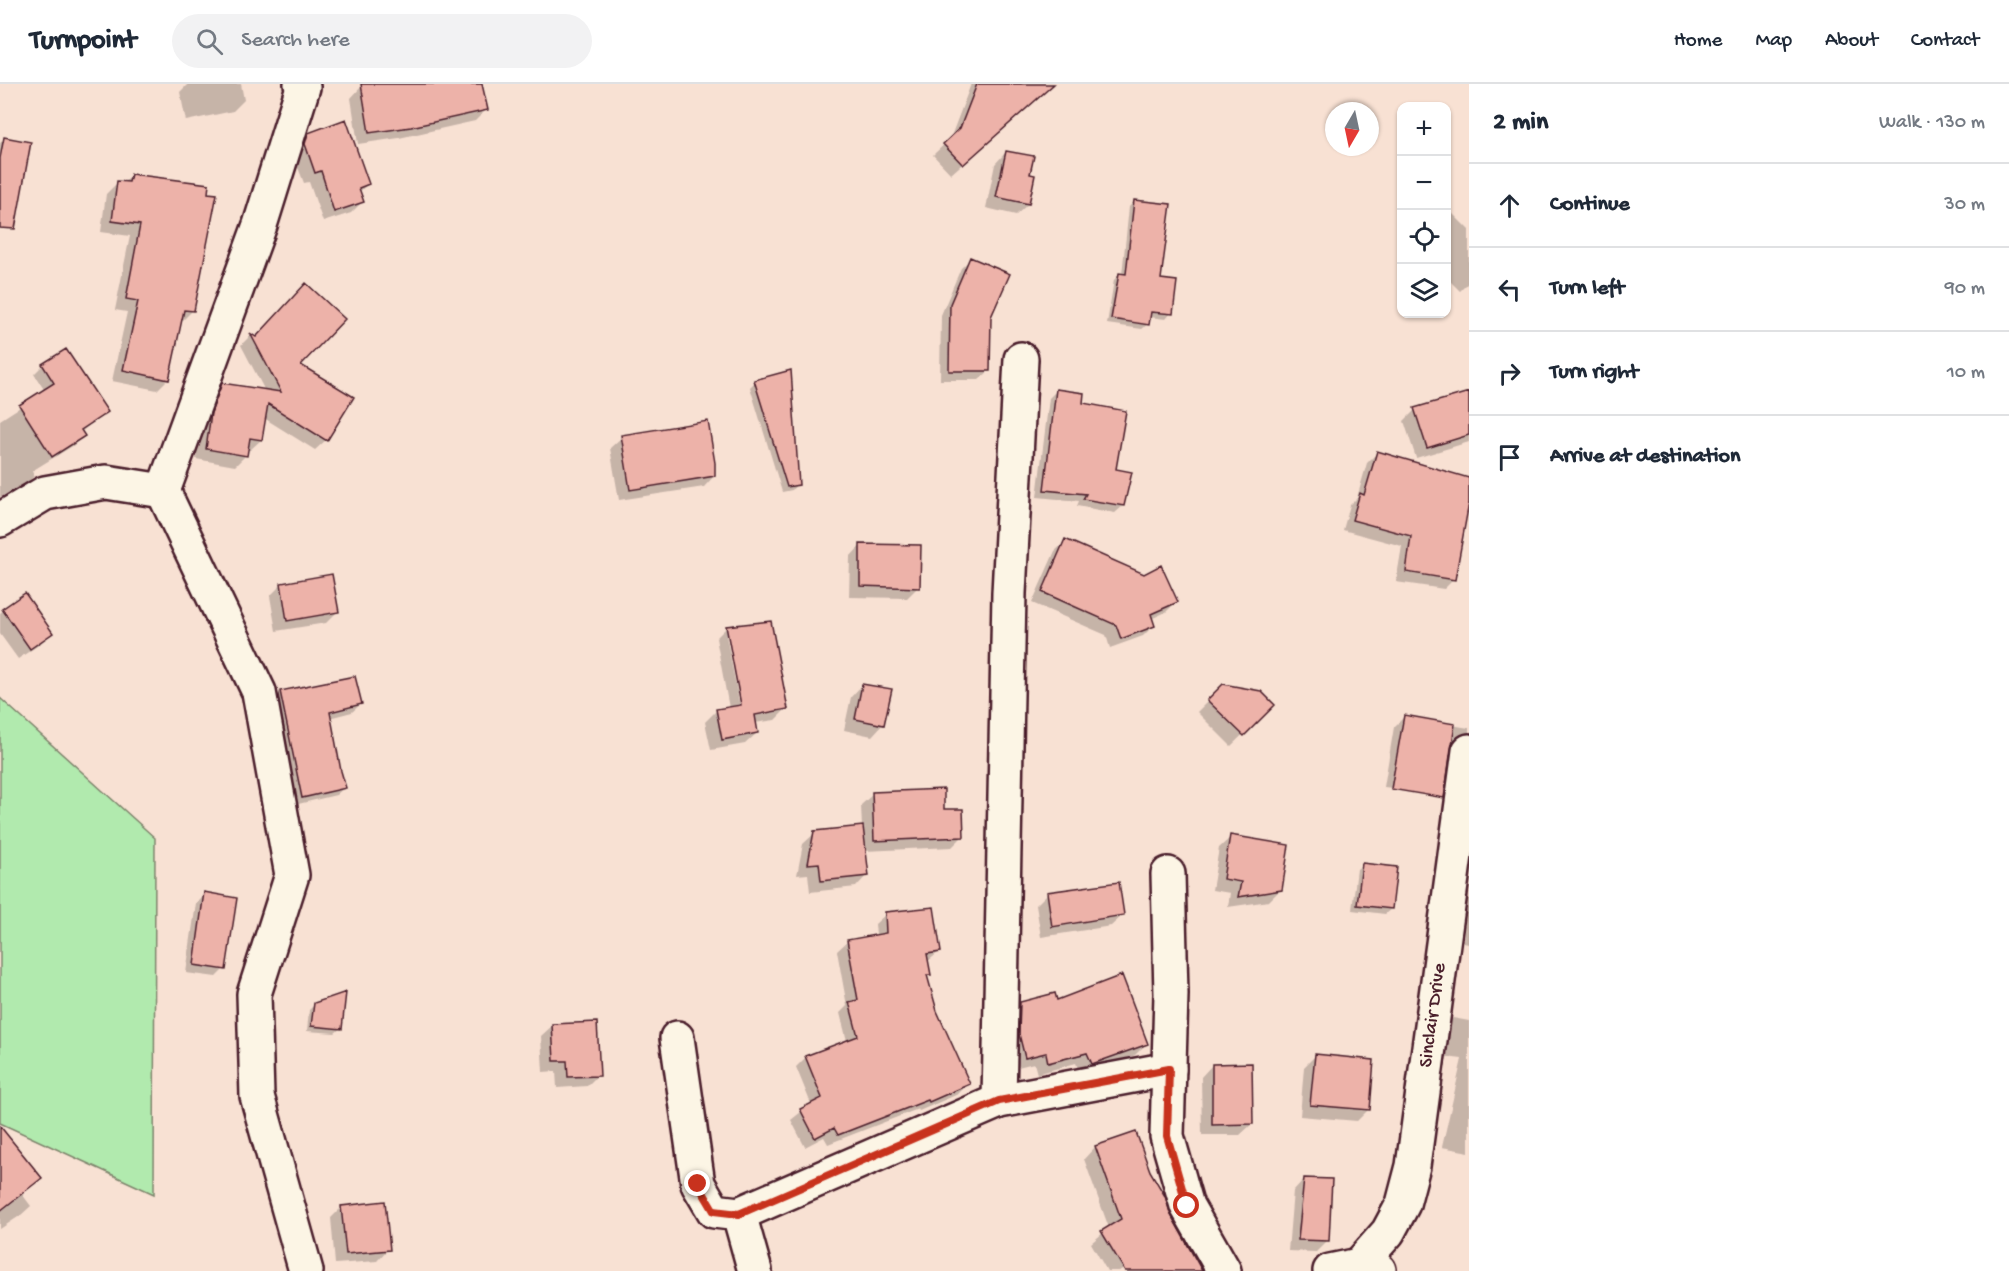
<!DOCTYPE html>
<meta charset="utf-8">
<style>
body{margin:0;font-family:"Gochi Hand",sans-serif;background:#f2f2f3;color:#1f2937}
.controls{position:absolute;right:18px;top:18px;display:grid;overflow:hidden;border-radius:12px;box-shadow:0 2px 4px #0004}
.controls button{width:54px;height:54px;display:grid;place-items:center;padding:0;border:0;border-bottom:2px solid #e0e1e3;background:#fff;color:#1f2937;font:30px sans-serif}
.compass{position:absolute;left:1325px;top:18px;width:54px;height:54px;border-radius:50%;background:#fff;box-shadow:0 2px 4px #0004;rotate:189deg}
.stop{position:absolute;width:18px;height:18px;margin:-14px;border:4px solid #c8321e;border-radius:50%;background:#fff}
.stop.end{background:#c8321e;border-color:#fff;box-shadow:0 2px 6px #0008}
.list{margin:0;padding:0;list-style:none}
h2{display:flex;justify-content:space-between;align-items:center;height:78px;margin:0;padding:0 24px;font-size:26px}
h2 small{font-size:20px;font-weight:400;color:#747a83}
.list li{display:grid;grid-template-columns:39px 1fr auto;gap:18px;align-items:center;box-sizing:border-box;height:84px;padding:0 24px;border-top:2px solid #e0e1e3}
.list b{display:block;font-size:22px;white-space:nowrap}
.list em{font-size:20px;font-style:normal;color:#747a83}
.icon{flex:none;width:33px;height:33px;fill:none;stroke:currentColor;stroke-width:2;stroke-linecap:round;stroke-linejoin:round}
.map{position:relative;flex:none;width:1469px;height:1187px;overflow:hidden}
header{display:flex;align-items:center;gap:36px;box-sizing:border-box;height:84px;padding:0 30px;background:#fff;border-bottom:2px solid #e0e1e3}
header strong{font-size:28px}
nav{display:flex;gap:33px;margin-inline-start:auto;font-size:21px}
.search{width:420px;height:54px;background:#f2f2f3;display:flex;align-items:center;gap:15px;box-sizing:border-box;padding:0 21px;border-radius:33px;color:#747a83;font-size:22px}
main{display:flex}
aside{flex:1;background:#fff}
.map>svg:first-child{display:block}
.green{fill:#b1eaae;stroke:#7e846c;stroke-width:1.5}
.shadow{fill:#0003;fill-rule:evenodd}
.building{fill:#edb2a9;stroke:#4a1f2b;stroke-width:1.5}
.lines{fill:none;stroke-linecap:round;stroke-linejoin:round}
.street-casing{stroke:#4a1f2b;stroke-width:38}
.street{stroke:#fcf5e5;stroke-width:33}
.route{stroke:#c8321e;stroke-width:8}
.labels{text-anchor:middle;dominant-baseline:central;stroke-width:4.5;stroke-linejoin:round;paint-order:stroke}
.street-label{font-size:20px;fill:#4a1f2b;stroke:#fcf5e5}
</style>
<header>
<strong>Turnpoint</strong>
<div class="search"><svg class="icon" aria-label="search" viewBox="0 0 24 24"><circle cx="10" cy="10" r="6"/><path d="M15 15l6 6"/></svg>Search here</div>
<nav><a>Home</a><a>Map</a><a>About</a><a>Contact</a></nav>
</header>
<main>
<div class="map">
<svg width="1469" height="1187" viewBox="0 0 1469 1187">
<rect width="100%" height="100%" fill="#f8e1d3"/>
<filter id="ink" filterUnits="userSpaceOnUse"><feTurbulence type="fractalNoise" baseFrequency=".0167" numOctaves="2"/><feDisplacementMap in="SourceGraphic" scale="12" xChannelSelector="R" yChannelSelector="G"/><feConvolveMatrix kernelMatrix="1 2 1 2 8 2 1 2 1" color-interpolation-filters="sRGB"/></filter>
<g filter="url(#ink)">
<path class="green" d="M 0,614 L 155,754 L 154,1110 L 0,1039 Z"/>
<path class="shadow" d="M 188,0 L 241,0 L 244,16 L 233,27 L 186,37 L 180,8 Z
M 377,0 L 481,0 L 487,25 L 475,37 L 399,54 L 358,60 L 351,14 L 362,2 Z
M 971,0 L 1049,0 L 1020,29 L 951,90 L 933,71 L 950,55 Z
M 309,50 L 368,100 L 359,108 L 363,117 L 351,129 L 323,138 L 309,98 L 304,99 L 294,73 L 297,62 Z
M 5,55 L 0,115 L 0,59 Z
M 1006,68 L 1028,120 L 1016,131 L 986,124 L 995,80 Z
M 131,91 L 192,227 L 181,238 L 168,295 L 157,306 L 112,297 L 127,228 L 115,226 L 130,152 L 101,148 L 106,110 L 117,99 L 123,99 Z
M 1134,117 L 1171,229 L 1166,235 L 1149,233 L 1148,240 L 1142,245 L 1107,240 L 1114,196 L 1119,190 L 1122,191 L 1129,123 Z
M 1452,129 L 1469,146 L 1469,198 L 1460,207 L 1446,193 L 1446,134 Z
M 971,175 L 990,233 L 989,287 L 979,296 L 940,296 L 941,231 L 961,184 Z
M 251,251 L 299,281 L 326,356 L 315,366 L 264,334 L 261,356 L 250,366 L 247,366 L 246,371 L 235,382 L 196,375 L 201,341 L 212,311 L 223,300 L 265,307 L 241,261 Z
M 43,281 L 102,331 L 81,348 L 83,351 L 74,361 L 32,387 L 34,392 L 25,401 L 0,413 L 0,336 L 45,307 L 34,290 Z
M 755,298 L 797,400 L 792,406 L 782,408 L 750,303 Z
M 1056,307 L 1081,320 L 1123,422 L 1115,429 L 1077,422 L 1079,417 L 1037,413 L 1049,314 Z
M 1469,309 L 1469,358 L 1416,374 L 1404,337 L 1415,326 Z
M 706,339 L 715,391 L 704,403 L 619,416 L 610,364 L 622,353 Z
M 1377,369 L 1454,495 L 1444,505 L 1396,498 L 1402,462 L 1343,446 L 1350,421 L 1357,414 L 1367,379 Z
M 1066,457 L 1176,518 L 1166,528 L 1151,535 L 1153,542 L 1143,552 L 1110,564 L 1106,551 L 1032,519 L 1055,467 Z
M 861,461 L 918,503 L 907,514 L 849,513 L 850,473 Z
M 282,500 L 337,528 L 326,539 L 276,547 L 270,512 Z
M 25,511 L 51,549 L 40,560 L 18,575 L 0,550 L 0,529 Z
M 727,543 L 786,625 L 775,636 L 755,639 L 757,649 L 745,660 L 711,666 L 705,638 L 717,626 L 729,624 L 716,554 ZM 726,551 L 729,551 L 744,628 L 741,628 Z
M 862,601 L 883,640 L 872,652 L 844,646 L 851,613 Z
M 1223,602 L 1273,621 L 1231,662 L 1197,628 Z
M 280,608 L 361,620 L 352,628 L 329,634 L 339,687 L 345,703 L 336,711 L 294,721 L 272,617 Z
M 1404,633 L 1469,644 L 1469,662 L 1460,658 L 1451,660 L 1434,709 L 1384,703 L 1394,643 Z
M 873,710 L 943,727 L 963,752 L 952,763 L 864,767 L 867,791 L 856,803 L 810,808 L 808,790 L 797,791 L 803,760 L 815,749 L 862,744 L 861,721 Z
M 1231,753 L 1281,805 L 1269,817 L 1228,823 L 1230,809 L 1212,806 L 1219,764 Z
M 1363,780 L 1391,825 L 1385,830 L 1352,826 L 1357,785 Z
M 1469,797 L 1469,860 L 1463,859 Z
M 205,810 L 224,885 L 216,893 L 186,889 L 196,819 Z
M 1047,810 L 1123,831 L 1111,842 L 1041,853 L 1036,821 Z
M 886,830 L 939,868 L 927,878 L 929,890 L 926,893 L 935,928 L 968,1000 L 958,1010 L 919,1027 L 918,1025 L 828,1060 L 824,1053 L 805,1063 L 791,1036 L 811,1020 L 796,983 L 806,973 L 847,957 L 840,929 L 847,922 L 837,867 L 848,857 L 876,852 L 875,840 Z
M 1056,918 L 1146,960 L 1135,971 L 1080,991 L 1076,979 L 1037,990 L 1034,979 L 1014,984 L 1009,930 L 1020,919 Z
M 315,920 L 341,944 L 335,949 L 307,947 L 309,926 Z
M 1453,934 L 1469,937 L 1469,1068 L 1442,1063 L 1462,975 L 1438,972 L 1442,945 Z
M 553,941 L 598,991 L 587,1002 L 557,1004 L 556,987 L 543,988 L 541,952 Z
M 1315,972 L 1368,1026 L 1357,1037 L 1300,1032 L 1304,983 Z
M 1212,981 L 1252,1040 L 1240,1051 L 1202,1051 L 1201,993 Z
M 1135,1050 L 1167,1159 L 1119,1187 L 1107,1187 L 1091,1159 L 1109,1144 L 1084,1075 L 1095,1063 Z
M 0,1073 L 40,1094 L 22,1110 L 31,1122 L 21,1131 L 0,1145 Z
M 1304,1095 L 1327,1157 L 1316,1168 L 1288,1167 L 1293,1107 Z
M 342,1123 L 388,1165 L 377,1177 L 335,1180 L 331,1134 Z"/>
<path class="building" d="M 361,0 L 482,0 L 488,26 L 411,43 L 369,49 Z
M 977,0 L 1054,0 L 963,81 L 943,60 L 960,44 Z
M 346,35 L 369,100 L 359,104 L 364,118 L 334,128 L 321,87 L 315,89 L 305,60 L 308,49 Z
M 4,53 L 31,58 L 15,145 L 0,144 L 0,74 Z
M 1006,67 L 1034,72 L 1030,90 L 1035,91 L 1029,120 L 996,113 Z
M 131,90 L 209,100 L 208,109 L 217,110 L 194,227 L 184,226 L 169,296 L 123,286 L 138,217 L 126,215 L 140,141 L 112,137 L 117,97 L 129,98 Z
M 1134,116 L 1171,120 L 1161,195 L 1177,197 L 1173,230 L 1151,228 L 1149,241 L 1111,235 L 1119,189 L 1126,190 Z
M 970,173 L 1010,190 L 991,233 L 990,287 L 949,287 L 950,220 Z
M 306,199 L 345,235 L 301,281 L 354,313 L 327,357 L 268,320 L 262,356 L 250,354 L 247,372 L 206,365 L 211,329 L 222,299 L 281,308 L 250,249 L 256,253 Z
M 66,265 L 108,328 L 81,346 L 85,352 L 52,373 L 19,321 L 54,299 L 42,280 Z
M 791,286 L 799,401 L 787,403 L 754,296 Z
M 1056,305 L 1084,309 L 1083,319 L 1126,327 L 1116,385 L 1132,388 L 1124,422 L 1083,415 L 1086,410 L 1044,406 Z
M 1469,308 L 1469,351 L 1427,364 L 1414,324 Z
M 708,337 L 715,379 L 715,392 L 630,406 L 621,351 Z
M 1377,367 L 1469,394 L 1469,419 L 1455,496 L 1406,488 L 1411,452 L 1352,436 L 1360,409 L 1364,411 Z
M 1065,455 L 1144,490 L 1161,481 L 1178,518 L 1151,530 L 1155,542 L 1121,555 L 1116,541 L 1042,508 Z
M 860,460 L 921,461 L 920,504 L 860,502 Z
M 332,490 L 339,528 L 287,537 L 281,499 Z
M 25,509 L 53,549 L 30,565 L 2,525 Z
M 771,537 L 788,625 L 755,631 L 758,649 L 722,656 L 716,625 L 741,621 L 726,542 Z
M 355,592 L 362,620 L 330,628 L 341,687 L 346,704 L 302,714 L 280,607 Z
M 862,600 L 892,605 L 884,641 L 855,635 Z
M 1223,600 L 1261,607 L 1275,621 L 1244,652 L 1207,616 Z
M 1404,631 L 1455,640 L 1444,714 L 1391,705 Z
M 944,705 L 944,725 L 963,725 L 964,753 L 874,757 L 872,708 Z
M 863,742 L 869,792 L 821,797 L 819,779 L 808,780 L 814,747 Z
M 1230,751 L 1289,761 L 1282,806 L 1238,813 L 1241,798 L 1223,795 Z
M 1362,779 L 1397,783 L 1392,825 L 1357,821 Z
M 1119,798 L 1124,831 L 1052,843 L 1047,808 Z
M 204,808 L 237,814 L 226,886 L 194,881 Z
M 934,823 L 941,868 L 927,870 L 931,891 L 927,891 L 937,927 L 970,1000 L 929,1018 L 928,1016 L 838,1051 L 834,1044 L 815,1054 L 800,1025 L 822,1014 L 805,972 L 858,952 L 849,918 L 858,916 L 847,856 L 886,849 L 885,828 Z
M 1122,891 L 1148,960 L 1092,980 L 1087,969 L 1048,979 L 1046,969 L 1025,974 L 1019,950 L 1020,918 L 1055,909 L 1057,916 Z
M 346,908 L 342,945 L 311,942 L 314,919 Z
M 597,938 L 600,992 L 568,993 L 567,977 L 554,977 L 552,940 Z
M 1315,970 L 1374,976 L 1370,1026 L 1310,1021 Z
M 1252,979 L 1253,1040 L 1212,1041 L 1212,980 Z
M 0,1042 L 42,1094 L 0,1127 Z
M 1136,1048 L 1150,1087 L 1165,1112 L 1171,1131 L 1202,1187 L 1125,1187 L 1101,1147 L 1121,1135 L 1095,1062 Z
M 1304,1094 L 1332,1095 L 1329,1157 L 1298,1156 Z
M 385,1117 L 390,1166 L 346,1170 L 341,1122 Z"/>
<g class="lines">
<defs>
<g id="street">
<path d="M 301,0 L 303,3 L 260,141 L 163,407 L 259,608 L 292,791 L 254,910 L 257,1012 L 306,1187"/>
<path d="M 0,436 L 45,409 L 106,398 L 163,407"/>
<path d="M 1168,790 L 1171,910 L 1167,1052 L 1187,1122 L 1224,1187"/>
<path d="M 677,954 L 698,1100 L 714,1127 L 739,1130"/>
<path d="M 999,1017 L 1009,509 L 1021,275"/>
<path id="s1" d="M 1359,1181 L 1388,1148 L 1403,1120 L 1413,1082 L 1469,667"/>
<path d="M 755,1187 L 739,1130 L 999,1017 L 1169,985"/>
<path d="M 1330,1187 L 1359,1181 L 1379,1186"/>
</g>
</defs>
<use href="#street" class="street-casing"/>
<use href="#street" class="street"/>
</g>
</g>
<g class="lines" filter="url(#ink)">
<path class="route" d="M 698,1100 L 714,1127 L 739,1130 L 999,1017 L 1169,985 L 1167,1052 L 1187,1122"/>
</g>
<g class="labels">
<g class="street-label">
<text stroke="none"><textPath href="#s1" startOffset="267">Sinclair Drive</textPath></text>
</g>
</g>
</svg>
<div class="controls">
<button>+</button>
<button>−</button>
<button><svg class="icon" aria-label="locate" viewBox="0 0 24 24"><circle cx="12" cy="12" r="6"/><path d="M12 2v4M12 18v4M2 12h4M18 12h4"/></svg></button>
<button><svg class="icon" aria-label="layers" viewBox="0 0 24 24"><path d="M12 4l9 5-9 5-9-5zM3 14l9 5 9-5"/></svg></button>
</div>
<svg class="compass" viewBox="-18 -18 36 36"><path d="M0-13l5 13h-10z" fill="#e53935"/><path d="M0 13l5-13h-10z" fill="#747a83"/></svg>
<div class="stop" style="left:1187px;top:1122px"></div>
<div class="stop end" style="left:698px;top:1100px"></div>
</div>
<aside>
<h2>2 min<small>Walk · 130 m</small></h2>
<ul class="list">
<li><svg class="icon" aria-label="ahead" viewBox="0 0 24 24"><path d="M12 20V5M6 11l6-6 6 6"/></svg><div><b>Continue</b></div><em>30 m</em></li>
<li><svg class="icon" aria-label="left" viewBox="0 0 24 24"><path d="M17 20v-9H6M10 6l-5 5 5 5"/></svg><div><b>Turn left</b></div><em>90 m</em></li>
<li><svg class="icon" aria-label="right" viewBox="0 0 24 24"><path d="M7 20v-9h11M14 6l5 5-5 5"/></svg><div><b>Turn right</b></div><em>10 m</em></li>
<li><svg class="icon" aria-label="arrive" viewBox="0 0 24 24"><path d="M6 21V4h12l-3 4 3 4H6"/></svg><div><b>Arrive at destination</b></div></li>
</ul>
</aside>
</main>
